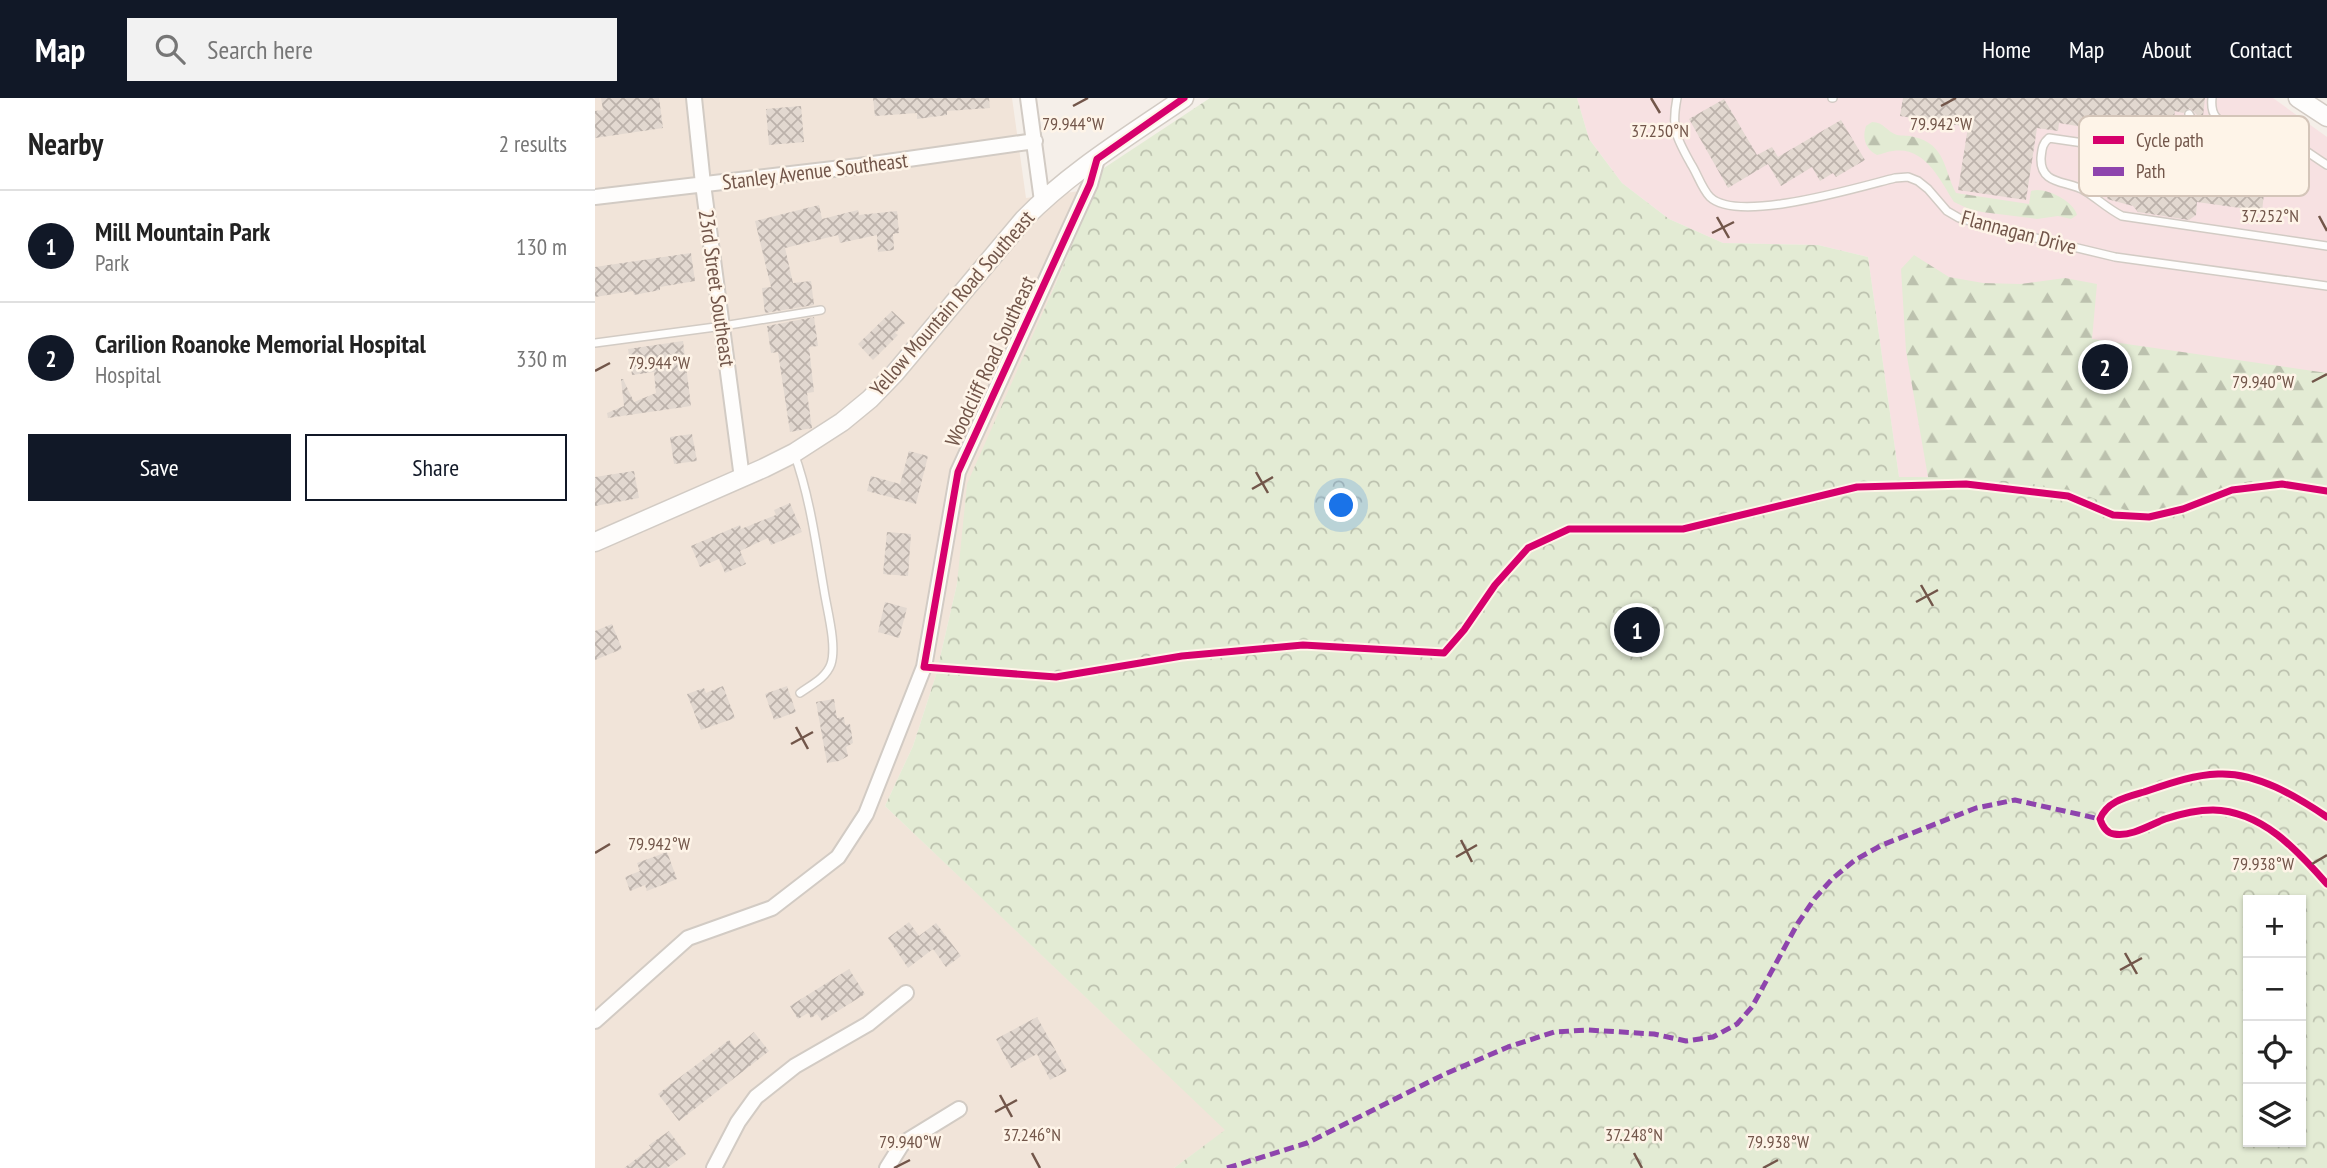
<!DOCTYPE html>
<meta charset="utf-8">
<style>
body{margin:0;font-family:"PT Sans Narrow",sans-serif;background:#f2f2f2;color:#222}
.controls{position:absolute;right:21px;bottom:21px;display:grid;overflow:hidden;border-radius:0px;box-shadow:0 2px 5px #0004}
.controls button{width:63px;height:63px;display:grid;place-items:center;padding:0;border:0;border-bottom:2px solid #e0e0e0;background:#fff;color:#222;font:35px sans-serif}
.you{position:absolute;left:747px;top:408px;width:24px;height:24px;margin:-18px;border:5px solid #fff;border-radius:50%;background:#1a73e8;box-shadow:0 0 0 10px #1a73e833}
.badge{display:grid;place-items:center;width:46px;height:46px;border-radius:50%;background:#111827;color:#fff;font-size:23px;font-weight:700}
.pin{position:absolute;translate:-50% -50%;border:4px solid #fff;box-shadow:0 2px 7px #0006}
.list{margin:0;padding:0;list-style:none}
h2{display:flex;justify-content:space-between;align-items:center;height:91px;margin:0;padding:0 28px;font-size:30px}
h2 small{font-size:23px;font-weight:400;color:#767676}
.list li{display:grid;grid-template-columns:46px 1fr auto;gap:21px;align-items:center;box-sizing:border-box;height:112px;padding:0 28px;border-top:2px solid #e0e0e0}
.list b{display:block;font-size:26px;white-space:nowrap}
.list p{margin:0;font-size:23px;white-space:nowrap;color:#767676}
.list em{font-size:23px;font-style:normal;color:#767676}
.actions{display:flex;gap:14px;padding:21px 28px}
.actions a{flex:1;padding:16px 0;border:2px solid #111827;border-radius:0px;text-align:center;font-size:24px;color:#111827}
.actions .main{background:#111827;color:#fff}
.icon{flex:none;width:38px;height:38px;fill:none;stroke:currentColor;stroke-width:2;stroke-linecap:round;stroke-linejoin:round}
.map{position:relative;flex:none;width:1732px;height:1070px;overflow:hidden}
header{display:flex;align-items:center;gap:42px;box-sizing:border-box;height:98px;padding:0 35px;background:#111827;color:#fff}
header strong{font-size:33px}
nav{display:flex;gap:38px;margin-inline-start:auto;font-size:24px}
.search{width:490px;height:63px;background:#f2f2f2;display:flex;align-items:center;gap:18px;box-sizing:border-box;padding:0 24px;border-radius:0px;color:#767676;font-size:26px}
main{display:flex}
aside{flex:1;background:#fff}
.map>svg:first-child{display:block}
.residential{fill:#f1e4d9}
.medical{fill:#f7e1e2}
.forest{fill:url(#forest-firs);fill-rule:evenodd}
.park{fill:url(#park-crowns);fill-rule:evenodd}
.building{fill:url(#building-cross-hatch)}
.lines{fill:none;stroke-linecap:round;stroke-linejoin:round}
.service-casing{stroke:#d2cbc4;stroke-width:10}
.minor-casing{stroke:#d2cbc4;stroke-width:18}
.tertiary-casing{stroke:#d2cbc4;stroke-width:21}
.service{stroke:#fefdfc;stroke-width:7}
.minor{stroke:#fefdfc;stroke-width:14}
.tertiary{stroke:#fefdfc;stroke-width:18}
.quiet{stroke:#8e44ad;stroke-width:5;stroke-dasharray:10 5;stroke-linecap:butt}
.cycleway-casing{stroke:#fef4e8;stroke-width:11}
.cycleway{stroke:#d6006c;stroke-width:7}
.ticks{fill:none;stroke:#72564a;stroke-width:2.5}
.labels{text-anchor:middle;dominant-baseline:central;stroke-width:5;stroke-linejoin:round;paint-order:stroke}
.street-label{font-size:21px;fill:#72564a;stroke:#fef4e8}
.key{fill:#fef4e8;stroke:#d4c5b9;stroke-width:2}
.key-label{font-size:19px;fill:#72564a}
.ticks-label{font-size:18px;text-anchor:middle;fill:#72564a;stroke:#fef4e8;stroke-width:5;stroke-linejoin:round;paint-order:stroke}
</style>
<header>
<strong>Map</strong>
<div class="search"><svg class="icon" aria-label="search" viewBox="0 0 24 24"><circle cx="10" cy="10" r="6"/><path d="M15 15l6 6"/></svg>Search here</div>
<nav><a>Home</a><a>Map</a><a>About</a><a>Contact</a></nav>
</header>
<main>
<aside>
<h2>Nearby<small>2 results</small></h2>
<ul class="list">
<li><span class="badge">1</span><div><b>Mill Mountain Park</b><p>Park</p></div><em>130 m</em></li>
<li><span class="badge">2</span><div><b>Carilion Roanoke Memorial Hospital</b><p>Hospital</p></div><em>330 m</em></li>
</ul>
<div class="actions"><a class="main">Save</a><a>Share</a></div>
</aside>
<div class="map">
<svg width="1732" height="1070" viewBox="0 0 1732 1070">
<defs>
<pattern id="forest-firs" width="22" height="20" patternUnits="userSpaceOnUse" patternTransform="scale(1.75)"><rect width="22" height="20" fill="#e3ebd4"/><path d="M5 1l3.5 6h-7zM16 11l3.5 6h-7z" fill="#bcc1ae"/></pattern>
<pattern id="park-crowns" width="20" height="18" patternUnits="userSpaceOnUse" patternTransform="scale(1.75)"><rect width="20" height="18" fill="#e3ebd4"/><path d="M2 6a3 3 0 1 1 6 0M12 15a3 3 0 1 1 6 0" fill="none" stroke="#bcc1ae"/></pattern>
<pattern id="building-cross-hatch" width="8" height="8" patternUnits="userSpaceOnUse" patternTransform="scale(1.75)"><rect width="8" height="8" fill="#e2d8d0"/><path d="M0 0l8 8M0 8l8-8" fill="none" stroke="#bcb2ab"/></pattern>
</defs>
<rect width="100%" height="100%" fill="#f5efe9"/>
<path class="residential" d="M 0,0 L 417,0 L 431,100 L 501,91 L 425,269 L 362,486 L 341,577 L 318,648 L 290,708 L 631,1032 L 579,1070 L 0,1070 Z"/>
<path class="medical" d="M 982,0 L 1678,0 L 1732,39 L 1732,389 L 1304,379 L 1273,159 L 1223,147 L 1128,145 L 1074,121 L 1027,85 L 994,41 Z"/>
<path class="forest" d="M 1277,24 C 1289,24 1292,34 1302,37 C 1307,38 1313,37 1319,39 C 1351,46 1349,73 1361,95 L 1434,106 L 1436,93 C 1449,88 1479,103 1482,117 L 1476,121 L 1463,118 L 1442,121 L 1387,114 L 1374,111 L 1359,104 C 1345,82 1330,48 1298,53 C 1293,53 1288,56 1282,57 C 1270,51 1267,40 1271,28 Z
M 1319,157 L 1354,179 L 1388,185 L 1425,186 L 1470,180 L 1502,186 L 1497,241 L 1732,275 L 1732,1070 L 1487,1070 L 1343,436 L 1311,253 L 1306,171 ZM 1653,802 L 1706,802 L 1706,1044 L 1653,1044 Z"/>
<path class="park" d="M 615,0 L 982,0 L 994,41 L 1027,85 L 1074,121 L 1128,145 L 1223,147 L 1273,159 L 1304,379 C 1360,379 1415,381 1469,391 C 1499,396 1517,414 1551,414 C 1582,414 1608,396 1637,387 C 1667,378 1702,383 1732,389 L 1732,1070 L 579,1070 L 630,1032 L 290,708 L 318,648 L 341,577 L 362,486 L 372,386 L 461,185 L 509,70 ZM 1653,802 L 1706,802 L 1706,1044 L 1653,1044 Z"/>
<path class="building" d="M 6,0 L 64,0 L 68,30 L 0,40 L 0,13 L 8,12 Z
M 278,0 L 394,0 L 395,10 L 352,13 L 352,17 L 322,21 L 322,15 L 280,18 Z
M 1308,0 L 1610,0 L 1608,18 L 1602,17 L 1595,10 L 1588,15 L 1580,13 L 1574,51 L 1556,51 L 1552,48 L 1522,44 L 1524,35 L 1464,25 L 1463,33 L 1442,30 L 1431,102 L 1363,92 L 1373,29 L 1305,18 Z
M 1129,1 L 1162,57 L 1177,49 L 1183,59 L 1246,22 L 1270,62 L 1241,79 L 1238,75 L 1225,83 L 1217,69 L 1186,88 L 1173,66 L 1133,90 L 1094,21 Z
M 206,8 L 209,44 L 174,47 L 171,11 Z
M 1520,56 L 1636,73 L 1638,57 L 1673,62 L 1667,113 L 1602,104 L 1601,117 L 1594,122 L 1543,114 L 1538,108 L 1512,101 Z
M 224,107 L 227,121 L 263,112 L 264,117 L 302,113 L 304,135 L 298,136 L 299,152 L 283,154 L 282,137 L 245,145 L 243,137 L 190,150 L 198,185 L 216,183 L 219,207 L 170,215 L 167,190 L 176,189 L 160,123 Z
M 96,155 L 100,183 L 65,189 L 65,192 L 39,197 L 38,193 L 0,199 L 0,169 Z
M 297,213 L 310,225 L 300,235 L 303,237 L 278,262 L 263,246 Z
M 219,219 L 223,248 L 214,249 L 219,294 L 212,295 L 217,330 L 195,334 L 183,254 L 176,255 L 172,228 Z
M 88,243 L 96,308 L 13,320 L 12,315 L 29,308 L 26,281 L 28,281 L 39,304 L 61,295 L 59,274 L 37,277 L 33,251 Z
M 97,336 L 102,363 L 79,366 L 75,339 Z
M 314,353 L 333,358 L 321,406 L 272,393 L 276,378 L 305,386 Z
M 39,373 L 44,400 L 0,408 L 0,379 Z
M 195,405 L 207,434 L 176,447 L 173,440 L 145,453 L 151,466 L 130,475 L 124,461 L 105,469 L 96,448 L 145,427 L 146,431 L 181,417 L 179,412 Z
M 292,434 L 316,436 L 313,478 L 288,476 Z
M 290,504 L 312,510 L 304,540 L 283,534 Z
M 17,526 L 27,551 L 0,562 L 0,533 Z
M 128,588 L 140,620 L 106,632 L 92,596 L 109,590 L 111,595 Z
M 192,588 L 201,614 L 179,622 L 170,596 Z
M 239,601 L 242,620 L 249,619 L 250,627 L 255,626 L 258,645 L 251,649 L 253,658 L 244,663 L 232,665 L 221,604 Z
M 72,754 L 82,781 L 52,793 L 50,787 L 35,793 L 30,779 L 45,773 L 42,765 Z
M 314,824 L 324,838 L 341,825 L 366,858 L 351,869 L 338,851 L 313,870 L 293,840 Z
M 254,871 L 270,896 L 227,923 L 222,916 L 216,920 L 213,915 L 203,921 L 195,908 Z
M 442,919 L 472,973 L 455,982 L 442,956 L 416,970 L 401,941 Z
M 159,934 L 174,953 L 84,1023 L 63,996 L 134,942 L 140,950 Z
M 74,1033 L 91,1056 L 72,1070 L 29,1070 L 56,1050 L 54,1047 Z"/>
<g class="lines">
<defs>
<path id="service" d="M 1082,0 C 1076,31 1081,39 1096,66 C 1102,75 1107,91 1115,99 C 1143,126 1264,89 1300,80 L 1313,79 L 1323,83 L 1333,91 L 1352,113 L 1364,120 L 1399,130 L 1520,159 L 1732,188
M 1237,0 L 1238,0
M 1594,16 C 1605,38 1619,31 1639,29 C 1623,24 1615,18 1617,0
M 1551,54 L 1454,40 C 1447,46 1447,51 1446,60 C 1445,88 1473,82 1490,93 C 1503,101 1513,111 1527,118 L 1732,148
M 1559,56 L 1613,60 L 1633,50 L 1639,29 C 1677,24 1702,48 1732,67
M 0,245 L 128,228 L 226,212
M 199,355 C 215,399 221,446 229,492 C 232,512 242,547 236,566 C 231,580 216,587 205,595
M 1732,719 C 1701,698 1661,674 1623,676 C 1597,677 1573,686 1549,694 C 1532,699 1512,703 1505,721 C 1507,727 1511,735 1519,736 C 1536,739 1555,727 1570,721 C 1585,716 1602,712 1618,712 C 1667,713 1702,752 1732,786"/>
<path id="minor" d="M 99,0 L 108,86 L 147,380
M 433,0 L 447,103
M 0,99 L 264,68 L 440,43
M 0,923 L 93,840 L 177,810 L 243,759 L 271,716 L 329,569 L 363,374 L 495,86 L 502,61
M 119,1070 L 143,1024 L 161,999 L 200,968 L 273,926 L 311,895
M 292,1070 L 307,1046 L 364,1011"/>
<path id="tertiary" d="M 1703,0 L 1732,19
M 0,444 L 169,370 L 199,355 L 247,324 L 275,301 L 300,275 L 429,121 C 476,73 534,38 589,0"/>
</defs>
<use href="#service" class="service-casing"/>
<use href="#minor" class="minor-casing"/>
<use href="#tertiary" class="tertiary-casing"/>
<use href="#service" class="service"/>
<use href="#minor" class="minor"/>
<use href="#tertiary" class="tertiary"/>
<path class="quiet" d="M 632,1070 L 712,1045 L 850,976 L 913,949 L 959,934 L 993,932 L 1059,936 L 1091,943 L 1118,939 L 1142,926 L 1157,909 L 1203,825 L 1220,800 L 1238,780 L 1260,762 L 1287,747 L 1381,710 L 1420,702 L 1505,721"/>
<defs>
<path id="cycleway" d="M 589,0 L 502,61 L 495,86 L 363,374 L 329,569 L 461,579 L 587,558 L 708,547 L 849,555 L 869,532 L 900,487 L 933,450 L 974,431 L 1088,431 L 1262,389 L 1371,386 L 1473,398 L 1518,417 L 1554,419 L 1588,411 L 1637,392 L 1687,386 L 1732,393
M 1732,719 C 1701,698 1661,674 1623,676 C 1597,677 1573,686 1549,694 C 1532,699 1512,703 1505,721 C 1507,727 1511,735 1519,736 C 1536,739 1555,727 1570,721 C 1585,716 1602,712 1618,712 C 1667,713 1702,752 1732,786"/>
</defs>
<use href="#cycleway" class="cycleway-casing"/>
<use href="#cycleway" class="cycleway"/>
</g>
<path class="ticks" d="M 1056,0 L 1065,15M 478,8 L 493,0M 1346,8 L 1361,0M 1724,118 L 1732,133M 1122,119 L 1134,140M 1117,135 L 1139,124M 0,273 L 15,265M 1717,284 L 1732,276M 661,374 L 673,395M 657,391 L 678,379M 1326,487 L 1338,508M 1321,504 L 1343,492M 201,629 L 213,651M 196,646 L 218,634M 866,742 L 877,764M 0,755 L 15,746M 861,759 L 882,747M 1717,766 L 1732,757M 1530,855 L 1542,876M 1525,872 L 1547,860M 405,997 L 417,1019M 400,1014 L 422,1002M 437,1055 L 445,1070M 1039,1055 L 1047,1070M 299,1070 L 315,1062M 1168,1070 L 1183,1062"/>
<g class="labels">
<g class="street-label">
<text transform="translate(220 73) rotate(-7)">Stanley Avenue Southeast</text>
<text transform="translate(1424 134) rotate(15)">Flannagan Drive</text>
<text transform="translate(122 190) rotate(82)">23rd Street Southeast</text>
<text transform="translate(357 205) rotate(-49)">Yellow Mountain Road Southeast</text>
<text transform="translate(395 263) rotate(-65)">Woodcliff Road Southeast</text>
</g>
</g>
<rect x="1484" y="18" width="230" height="80" rx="10" class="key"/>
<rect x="1498" y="38" width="31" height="8" fill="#d6006c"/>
<rect x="1498" y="69" width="31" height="9" fill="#8e44ad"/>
<g class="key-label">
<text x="1541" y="49">Cycle path</text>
<text x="1541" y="80">Path</text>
</g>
<g class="ticks-label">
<text x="478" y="32">79.944°W</text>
<text x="1346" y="32">79.942°W</text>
<text x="1065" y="39">37.250°N</text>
<text x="1675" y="124">37.252°N</text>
<text x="64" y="271">79.944°W</text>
<text x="1668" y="290">79.940°W</text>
<text x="64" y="752">79.942°W</text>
<text x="1668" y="772">79.938°W</text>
<text x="437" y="1043">37.246°N</text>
<text x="1039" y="1043">37.248°N</text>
<text x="315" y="1050">79.940°W</text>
<text x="1183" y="1050">79.938°W</text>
</g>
</svg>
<div class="controls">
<button>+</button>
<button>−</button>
<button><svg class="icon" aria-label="locate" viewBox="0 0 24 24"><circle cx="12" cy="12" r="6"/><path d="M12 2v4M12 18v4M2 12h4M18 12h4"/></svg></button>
<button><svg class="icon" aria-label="layers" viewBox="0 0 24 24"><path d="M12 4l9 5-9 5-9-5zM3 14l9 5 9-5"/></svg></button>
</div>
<div class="you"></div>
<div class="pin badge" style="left:1042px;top:532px">1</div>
<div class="pin badge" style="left:1510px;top:269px">2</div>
</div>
</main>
